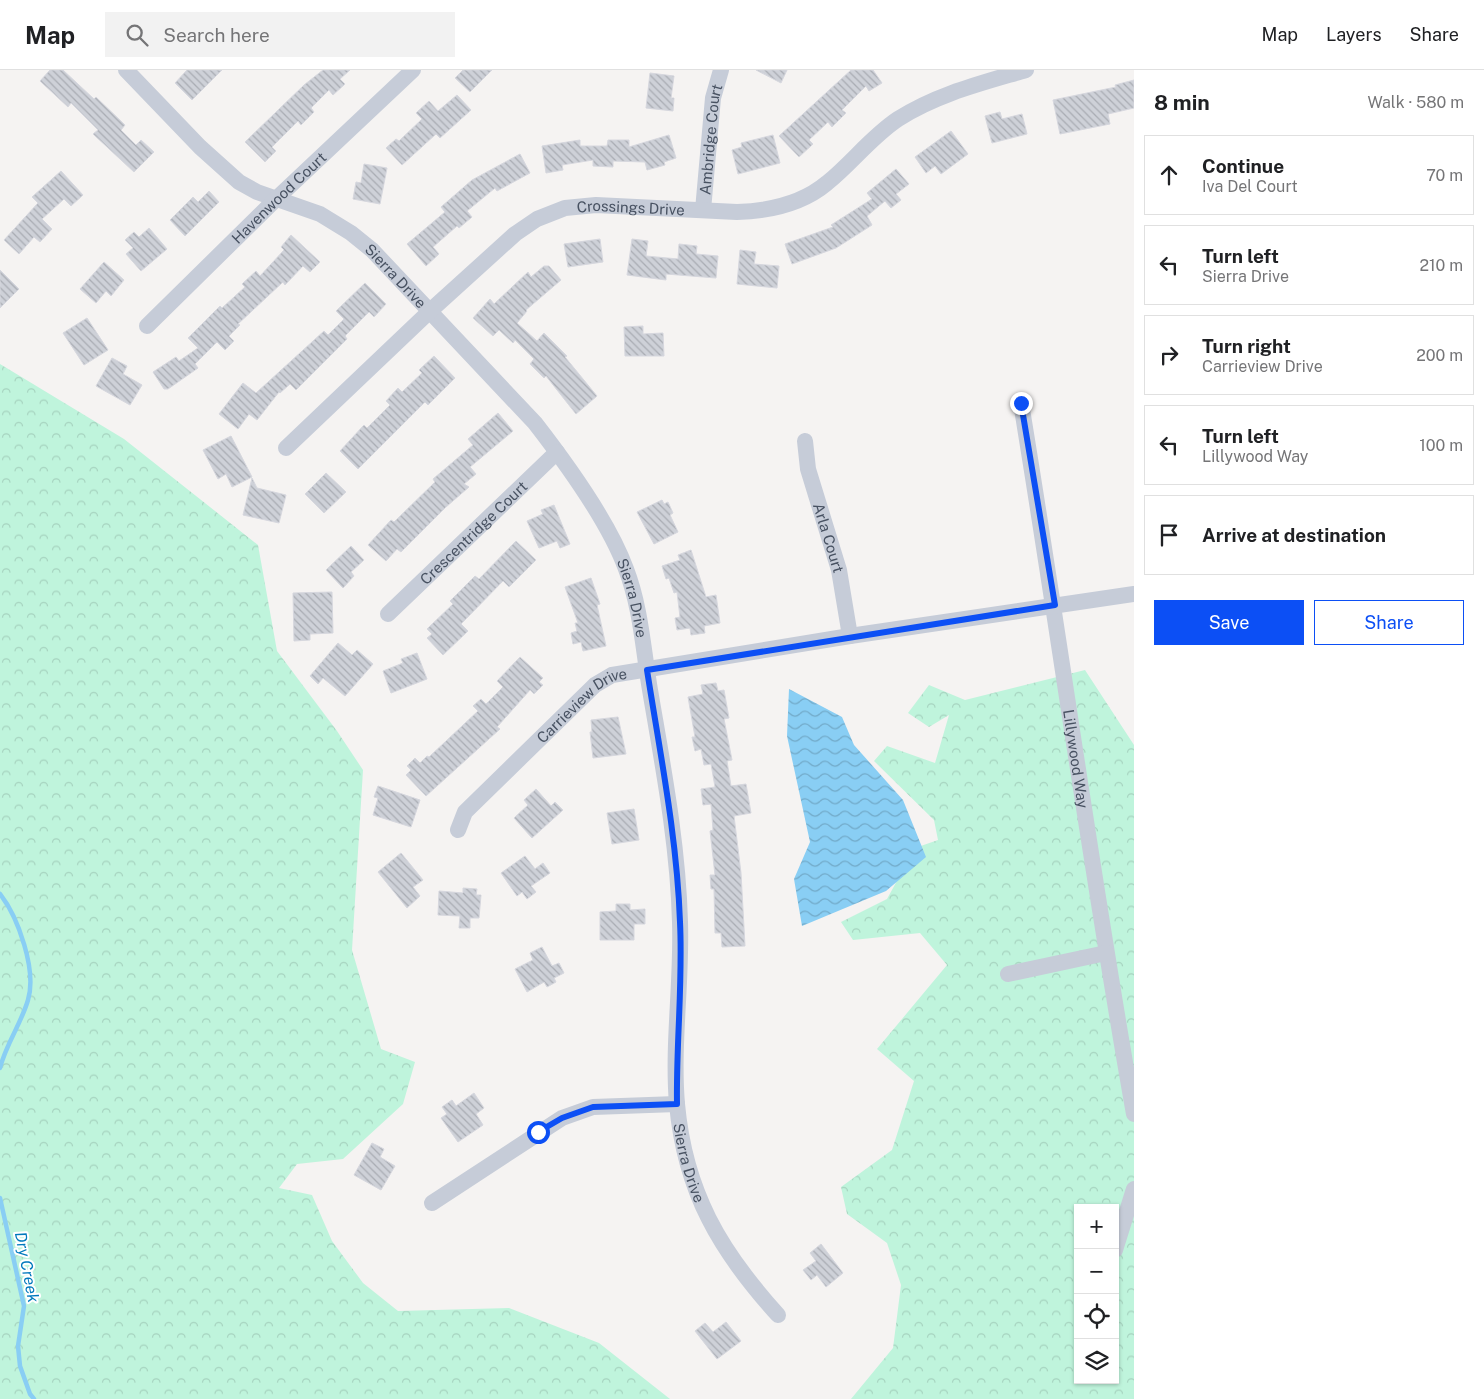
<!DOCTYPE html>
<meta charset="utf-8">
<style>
body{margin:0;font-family:"Public Sans",sans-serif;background:#f2f2f2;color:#202124}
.controls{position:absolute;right:15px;bottom:15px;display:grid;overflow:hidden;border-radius:0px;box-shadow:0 1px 4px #0004}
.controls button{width:45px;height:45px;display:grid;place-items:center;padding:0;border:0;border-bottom:1px solid #e0e0e0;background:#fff;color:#202124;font:25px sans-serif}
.stop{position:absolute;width:15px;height:15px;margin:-11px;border:4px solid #0c4ff5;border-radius:50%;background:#fff}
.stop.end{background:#0c4ff5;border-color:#fff;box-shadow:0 1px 5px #0008}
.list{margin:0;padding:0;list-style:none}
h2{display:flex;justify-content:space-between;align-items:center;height:65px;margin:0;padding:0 20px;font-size:21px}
h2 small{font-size:16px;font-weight:400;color:#757577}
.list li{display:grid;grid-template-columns:32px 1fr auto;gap:15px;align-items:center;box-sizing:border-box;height:80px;margin:0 10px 10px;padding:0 10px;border:1px solid #e0e0e0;border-radius:0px}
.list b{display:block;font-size:19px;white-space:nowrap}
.list p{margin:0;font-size:16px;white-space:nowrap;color:#757577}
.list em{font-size:16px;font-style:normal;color:#757577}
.actions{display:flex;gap:10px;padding:15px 20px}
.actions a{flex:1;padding:11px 0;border:1px solid #0c4ff5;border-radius:0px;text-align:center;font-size:18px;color:#0c4ff5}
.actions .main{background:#0c4ff5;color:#fff}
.icon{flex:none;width:28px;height:28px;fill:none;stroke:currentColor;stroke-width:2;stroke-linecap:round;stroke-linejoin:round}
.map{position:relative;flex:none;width:1134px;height:1329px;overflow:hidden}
header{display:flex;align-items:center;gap:30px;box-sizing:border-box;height:70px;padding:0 25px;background:#fff;border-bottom:1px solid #e0e0e0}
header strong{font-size:24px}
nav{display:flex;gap:28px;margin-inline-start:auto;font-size:18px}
.search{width:350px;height:45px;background:#f2f2f2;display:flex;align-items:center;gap:12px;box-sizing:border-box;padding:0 18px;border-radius:0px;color:#757577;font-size:19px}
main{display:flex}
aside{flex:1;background:#fff}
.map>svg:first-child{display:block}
.forest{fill:url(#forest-crowns);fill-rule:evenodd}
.water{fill:url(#water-waves)}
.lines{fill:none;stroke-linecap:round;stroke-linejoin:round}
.stream{stroke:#89cef4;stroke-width:4.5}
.building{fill:url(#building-back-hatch);stroke:#d6d7de}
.minor{stroke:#c6ccd8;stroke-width:16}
.route{stroke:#0c4ff5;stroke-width:6}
.labels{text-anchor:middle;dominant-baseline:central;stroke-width:4;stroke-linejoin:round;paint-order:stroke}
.street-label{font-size:15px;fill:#485262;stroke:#fff}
.water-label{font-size:16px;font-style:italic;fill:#0079bd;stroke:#fff}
</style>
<header>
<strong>Map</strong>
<div class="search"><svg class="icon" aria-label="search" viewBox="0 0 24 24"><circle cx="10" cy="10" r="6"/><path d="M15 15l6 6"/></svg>Search here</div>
<nav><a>Map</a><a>Layers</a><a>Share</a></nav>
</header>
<main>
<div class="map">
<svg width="1134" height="1329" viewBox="0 0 1134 1329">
<defs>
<pattern id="forest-crowns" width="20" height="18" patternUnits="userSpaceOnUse" patternTransform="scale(1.25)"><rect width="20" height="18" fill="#bff4dc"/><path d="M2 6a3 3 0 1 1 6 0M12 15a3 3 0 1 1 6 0" fill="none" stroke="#a6d3bf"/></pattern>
<pattern id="water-waves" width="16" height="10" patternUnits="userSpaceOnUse" patternTransform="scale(1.25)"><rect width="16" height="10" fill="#89cef4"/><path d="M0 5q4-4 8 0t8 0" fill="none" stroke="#72aac9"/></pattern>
<pattern id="building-back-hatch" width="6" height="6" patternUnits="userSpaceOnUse" patternTransform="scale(1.25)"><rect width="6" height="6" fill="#ced1d8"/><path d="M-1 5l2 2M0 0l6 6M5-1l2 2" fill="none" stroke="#a9acb3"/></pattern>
</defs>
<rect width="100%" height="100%" fill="#f5f3f2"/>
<path class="forest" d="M 0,294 L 124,369 L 258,475 L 277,581 L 337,661 L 363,700 L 352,880 L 381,979 L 415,992 L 403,1034 L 343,1089 L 297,1094 L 279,1118 L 312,1125 L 332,1171 L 363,1213 L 398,1241 L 509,1238 L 599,1273 L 670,1329 L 0,1329 Z
M 1085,600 L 1134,675 L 1134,1329 L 851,1329 L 893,1278 L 901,1215 L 887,1173 L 847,1144 L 841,1117 L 892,1080 L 914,1011 L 877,979 L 947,895 L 920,863 L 853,870 L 841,852 L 887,829 L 915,778 L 938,770 L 934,750 L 874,691 L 887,676 L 935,693 L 949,645 L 929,657 L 908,643 L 929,615 L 965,630 ZM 1078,1138 L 1115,1138 L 1115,1310 L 1078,1310 Z"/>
<path class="water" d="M 789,619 L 842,647 L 854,675 L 903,730 L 926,787 L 886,821 L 802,856 L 794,809 L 810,772 L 787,666 Z"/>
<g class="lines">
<path class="stream" d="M 0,824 C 18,847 37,900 28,930 C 21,954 6,974 0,998
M 0,1128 L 24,1236 L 18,1276 L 20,1296 L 30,1324 L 34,1329"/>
</g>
<path class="building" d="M 50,0 L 63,0 L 94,29 L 96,27 L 125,55 L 121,60 L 136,75 L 141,70 L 154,82 L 134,102 L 93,64 L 98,60 L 71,33 L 68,37 L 40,11 Z
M 187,0 L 222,0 L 192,30 L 175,13 Z
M 323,0 L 350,0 L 340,9 L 345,14 L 333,25 L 329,20 L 311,38 L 314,42 L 301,55 L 298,51 L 272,77 L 276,81 L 265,92 L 245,72 L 304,15 Z
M 463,0 L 492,0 L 470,22 L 455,8 Z
M 756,0 L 787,0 L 781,13 Z
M 851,0 L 873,0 L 882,13 L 869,21 L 866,16 L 842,40 L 846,43 L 832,57 L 828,52 L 809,70 L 813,74 L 799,87 L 779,66 Z
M 650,3 L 674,6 L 671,28 L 674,28 L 673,41 L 646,38 Z
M 1134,10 L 1134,38 L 1108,44 L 1110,54 L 1060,64 L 1053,30 L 1116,17 L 1115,15 Z
M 457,25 L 471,40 L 440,68 L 436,64 L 402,95 L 386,78 L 396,69 L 399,71 L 422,49 L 416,43 L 429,31 L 438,41 Z
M 1000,42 L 1002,49 L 1022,44 L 1027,64 L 992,73 L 985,46 Z
M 951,61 L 968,84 L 941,104 L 935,96 L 926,103 L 915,87 Z
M 669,65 L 676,88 L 664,92 L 665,95 L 647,100 L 645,92 L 613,91 L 613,97 L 593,96 L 593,90 L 562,95 L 563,100 L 546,103 L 542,76 L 580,70 L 580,76 L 607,76 L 608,70 L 629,70 L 629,77 Z
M 773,65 L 780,93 L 738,104 L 732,80 L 742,77 L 741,73 Z
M 520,84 L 530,103 L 497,121 L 495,118 L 467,141 L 472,147 L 459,158 L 457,156 L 433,177 L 439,184 L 426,196 L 407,174 L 445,142 L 441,137 L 472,110 Z
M 364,94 L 387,98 L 380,134 L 353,129 L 356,112 L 361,113 Z
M 896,99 L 909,114 L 896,124 L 901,130 L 891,138 L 885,131 L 867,146 L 872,155 L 836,178 L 792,194 L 785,174 L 833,157 L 831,155 L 872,129 L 867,123 Z
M 61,101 L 83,125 L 71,136 L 64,129 L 42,149 L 52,159 L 40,172 L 34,167 L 19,184 L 4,170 L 38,133 L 32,127 Z
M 209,121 L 219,132 L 185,166 L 170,150 L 193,127 L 198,132 Z
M 149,158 L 167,179 L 141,201 L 126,184 L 133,178 L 125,170 L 134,162 L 139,167 Z
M 291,165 L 320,192 L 310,202 L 303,196 L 285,215 L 283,212 L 238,254 L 240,255 L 229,266 L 234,271 L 225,280 L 217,272 L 195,294 L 198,298 L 168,319 L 164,319 L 153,302 L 176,287 L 179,291 L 198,278 L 188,268 L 220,236 L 222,238 L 245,217 L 242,214 L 256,201 L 260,206 L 284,180 L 281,177 Z
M 600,169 L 603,192 L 568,197 L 564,174 Z
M 632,169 L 648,171 L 646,186 L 678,189 L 679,174 L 697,176 L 696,184 L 718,186 L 716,208 L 666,204 L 666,210 L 627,205 Z
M 740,180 L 756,182 L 754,194 L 779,196 L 777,218 L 737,214 Z
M 104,192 L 124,210 L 111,226 L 106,221 L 96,233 L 80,219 Z
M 544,196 L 549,196 L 561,210 L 526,240 L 527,241 L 517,253 L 537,271 L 544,263 L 567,286 L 565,287 L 597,326 L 576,344 L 546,306 L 544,308 L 530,294 L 534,289 L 515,270 L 513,273 L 499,260 L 493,266 L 473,248 L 490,229 L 494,234 L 528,202 L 531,207 Z
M 0,200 L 19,219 L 0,238 Z
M 365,213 L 386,234 L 374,247 L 369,242 L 345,266 L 347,269 L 296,320 L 290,314 L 280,323 L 279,322 L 257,350 L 249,344 L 238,359 L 219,344 L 243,313 L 256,323 L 324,261 L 328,265 L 344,249 L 336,241 Z
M 87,248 L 108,280 L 84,295 L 63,263 Z
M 643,256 L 643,264 L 663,263 L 664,286 L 625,286 L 624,257 Z
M 434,286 L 455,308 L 428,335 L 425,332 L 358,399 L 340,381 L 364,355 L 367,358 L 390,335 L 386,331 L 398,318 L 402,322 L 422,303 L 419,300 Z
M 112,288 L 127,296 L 123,304 L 142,315 L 130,335 L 96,316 Z
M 498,343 L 513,361 L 470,397 L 476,404 L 464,414 L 469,417 L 446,437 L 401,482 L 397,479 L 386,491 L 368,475 L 391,450 L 394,452 L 435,412 L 433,409 L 473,375 L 468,369 Z
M 231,366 L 252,407 L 232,417 L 226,404 L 218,409 L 203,380 Z
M 326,403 L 346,422 L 324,443 L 305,424 Z
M 252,408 L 257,418 L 286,425 L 279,453 L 243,445 Z
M 662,430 L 664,434 L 668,432 L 673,443 L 670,445 L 678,462 L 654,474 L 637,442 Z
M 554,435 L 570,474 L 560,478 L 557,471 L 539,478 L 527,451 L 543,444 L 541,440 Z
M 516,471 L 536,490 L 509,517 L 503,511 L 461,554 L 468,561 L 443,585 L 427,568 L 432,564 L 427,559 L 453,534 L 450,531 L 475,506 L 479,509 Z
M 351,476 L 364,490 L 351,502 L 354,506 L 343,518 L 326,500 Z
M 691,480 L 706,527 L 716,525 L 720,553 L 704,556 L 705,563 L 691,565 L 690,558 L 677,560 L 675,548 L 680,547 L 677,522 L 674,523 L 669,508 L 666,509 L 662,496 L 680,490 L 678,485 Z
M 591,508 L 600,534 L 597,535 L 606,576 L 583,581 L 581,572 L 573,574 L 571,563 L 577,561 L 575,553 L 578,553 L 565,517 Z
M 332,522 L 333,563 L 310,564 L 310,570 L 294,571 L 293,523 Z
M 338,573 L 352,585 L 357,580 L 373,594 L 345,626 L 323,608 L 318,614 L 310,606 Z
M 417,583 L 427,609 L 391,623 L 383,601 L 403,593 L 401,589 Z
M 520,587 L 543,608 L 539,612 L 543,615 L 534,624 L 530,620 L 497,657 L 500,659 L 426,726 L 406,705 L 411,700 L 407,696 L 415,688 L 420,693 L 427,686 L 429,687 L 478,641 L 473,636 L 481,629 L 486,634 L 503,617 L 497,611 Z
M 716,613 L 718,621 L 724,620 L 729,648 L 724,649 L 732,690 L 727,691 L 731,716 L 746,714 L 751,743 L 734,746 L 741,803 L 745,876 L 722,877 L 721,863 L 715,863 L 714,819 L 711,819 L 710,805 L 715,805 L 710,761 L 713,760 L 711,734 L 703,735 L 701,719 L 715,717 L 711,694 L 704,695 L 701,679 L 695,681 L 692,667 L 695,667 L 688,627 L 703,624 L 701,615 Z
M 618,647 L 626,684 L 593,688 L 590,662 L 592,662 L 591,650 Z
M 378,716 L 420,730 L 411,757 L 373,745 L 378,728 L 374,727 Z
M 536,719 L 551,736 L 555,732 L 563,740 L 532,768 L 514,748 L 528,735 L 524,730 Z
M 634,739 L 639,770 L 612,774 L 607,743 Z
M 401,783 L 423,810 L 413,817 L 420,826 L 407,838 L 378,802 Z
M 525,786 L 535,799 L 543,793 L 550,803 L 531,816 L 536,822 L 527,829 L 522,822 L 517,826 L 501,803 Z
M 463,818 L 477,819 L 476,825 L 481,825 L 479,848 L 470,848 L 470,858 L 459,858 L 460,846 L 438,845 L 439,821 L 463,823 Z
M 616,834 L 630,834 L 630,840 L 645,839 L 645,854 L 634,854 L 634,870 L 600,870 L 600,842 L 616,841 Z
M 542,877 L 552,896 L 559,893 L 564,903 L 554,908 L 556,912 L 547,917 L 544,912 L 527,922 L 515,899 L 533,890 L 530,883 Z
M 474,1023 L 484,1038 L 476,1044 L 483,1055 L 458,1072 L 441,1048 L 447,1044 L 442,1037 L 452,1030 L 456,1036 Z
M 372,1073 L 384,1079 L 380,1087 L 395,1096 L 381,1120 L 354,1105 Z
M 821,1174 L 843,1203 L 826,1217 L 817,1205 L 811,1210 L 803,1200 L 816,1191 L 810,1183 Z
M 726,1252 L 741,1271 L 717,1289 L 695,1261 L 705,1253 L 713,1262 Z"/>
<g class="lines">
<g class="minor">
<path id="s1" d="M 126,0 L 200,77 L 239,112 L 257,122 L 320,144 L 351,163 L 372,180 L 535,353 C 566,393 609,452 626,499 C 641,538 643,579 650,620 C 663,697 678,774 680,852 C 682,913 672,974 677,1034 C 685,1122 720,1181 778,1245"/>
<path id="s2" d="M 703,140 L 713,28 L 721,0"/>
<path id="s3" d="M 147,256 L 276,129 L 413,0"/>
<path id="s4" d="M 1021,333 C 1060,570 1092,808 1134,1044"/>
<path id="s5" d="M 805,371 L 808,399 L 839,500 L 850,566"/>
<path id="s6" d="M 286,378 L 430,241 L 515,164 L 537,149 L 565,138 L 596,135 L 737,142 C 769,141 802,134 827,113 C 852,93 871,67 898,49 C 937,24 982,13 1026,0"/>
<path id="s7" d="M 388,544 L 557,382"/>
<path id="s8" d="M 458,760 L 465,742 L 595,615 L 612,605 L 850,566 L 1134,524"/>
<path d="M 1008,904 L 1106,883"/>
<path d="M 432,1133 L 562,1048 L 593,1037 L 677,1034"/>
<path d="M 1115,1180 L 1134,1119"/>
</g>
</g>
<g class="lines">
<path class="route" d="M 538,1062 L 562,1048 L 593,1037 L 677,1034 C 676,974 683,913 680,852 C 677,767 660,683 647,600 L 1055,535 L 1021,333"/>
</g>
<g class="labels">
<g class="street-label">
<text stroke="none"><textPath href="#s2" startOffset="71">Ambridge Court</textPath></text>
<text stroke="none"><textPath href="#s3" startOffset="184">Havenwood Court</textPath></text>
<text stroke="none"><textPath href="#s6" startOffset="436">Crossings Drive</textPath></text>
<text stroke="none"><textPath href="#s1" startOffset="345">Sierra Drive</textPath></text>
<text stroke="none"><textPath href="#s7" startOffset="118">Crescentridge Court</textPath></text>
<text stroke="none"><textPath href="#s5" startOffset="100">Arla Court</textPath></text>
<text stroke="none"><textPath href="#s1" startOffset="750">Sierra Drive</textPath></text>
<text stroke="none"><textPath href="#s8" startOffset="179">Carrieview Drive</textPath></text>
<text stroke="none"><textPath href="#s4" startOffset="360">Lillywood Way</textPath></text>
<text stroke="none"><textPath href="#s1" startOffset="1320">Sierra Drive</textPath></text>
</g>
<g class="water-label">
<text transform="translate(27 1197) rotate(79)">Dry Creek</text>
</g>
</g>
</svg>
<div class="controls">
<button>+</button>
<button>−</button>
<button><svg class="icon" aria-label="locate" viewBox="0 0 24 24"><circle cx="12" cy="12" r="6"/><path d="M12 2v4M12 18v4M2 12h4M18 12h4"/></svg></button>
<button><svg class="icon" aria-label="layers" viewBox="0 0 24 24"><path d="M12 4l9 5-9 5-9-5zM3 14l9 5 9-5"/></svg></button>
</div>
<div class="stop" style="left:538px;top:1062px"></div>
<div class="stop end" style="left:1021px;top:333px"></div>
</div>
<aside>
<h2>8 min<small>Walk · 580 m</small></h2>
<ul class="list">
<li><svg class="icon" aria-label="ahead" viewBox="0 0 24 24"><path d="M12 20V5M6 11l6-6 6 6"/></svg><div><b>Continue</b><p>Iva Del Court</p></div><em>70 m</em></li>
<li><svg class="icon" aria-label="left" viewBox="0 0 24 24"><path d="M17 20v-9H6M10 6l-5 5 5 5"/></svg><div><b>Turn left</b><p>Sierra Drive</p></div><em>210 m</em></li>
<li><svg class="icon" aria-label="right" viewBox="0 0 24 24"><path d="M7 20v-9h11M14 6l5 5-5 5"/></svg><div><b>Turn right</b><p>Carrieview Drive</p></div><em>200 m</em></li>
<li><svg class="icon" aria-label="left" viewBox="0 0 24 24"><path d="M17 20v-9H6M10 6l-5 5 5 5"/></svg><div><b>Turn left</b><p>Lillywood Way</p></div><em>100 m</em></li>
<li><svg class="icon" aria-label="arrive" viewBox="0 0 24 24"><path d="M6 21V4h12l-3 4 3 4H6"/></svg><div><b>Arrive at destination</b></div></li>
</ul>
<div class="actions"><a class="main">Save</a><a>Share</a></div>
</aside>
</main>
